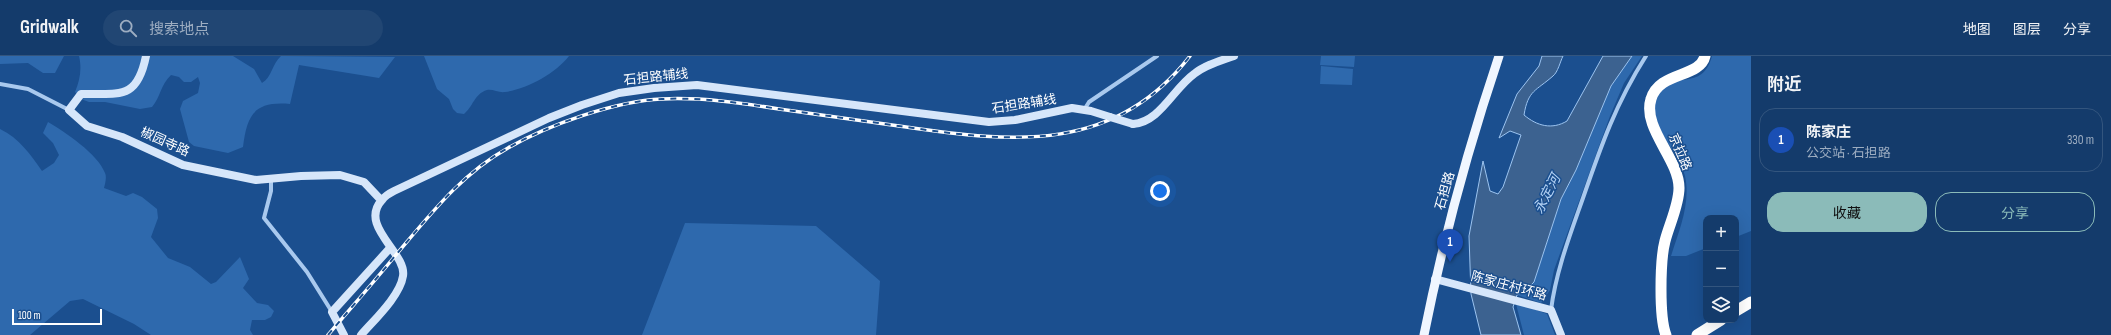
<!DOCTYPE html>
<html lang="zh">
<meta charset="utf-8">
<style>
body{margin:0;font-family:"Sofia Sans Condensed","Noto Sans SC",sans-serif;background:#214673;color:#f1f3f6}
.controls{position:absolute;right:12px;bottom:12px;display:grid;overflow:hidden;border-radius:8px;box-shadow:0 4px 16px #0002}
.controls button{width:36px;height:36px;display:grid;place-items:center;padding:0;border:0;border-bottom:1px solid #33557e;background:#143b6b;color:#f1f3f6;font:20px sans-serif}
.scale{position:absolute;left:12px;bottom:10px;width:90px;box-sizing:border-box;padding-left:4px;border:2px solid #fff;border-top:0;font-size:11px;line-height:14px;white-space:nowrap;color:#fff;-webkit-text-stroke:3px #1b4f8f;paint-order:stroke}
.you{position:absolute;left:1160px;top:135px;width:14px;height:14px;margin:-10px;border:3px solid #fff;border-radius:50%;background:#1a73e8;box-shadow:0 0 0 6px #1a73e833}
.badge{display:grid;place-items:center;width:26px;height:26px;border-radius:50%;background:#8bbbb9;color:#fff;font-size:13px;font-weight:700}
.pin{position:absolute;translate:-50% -33px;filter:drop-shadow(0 1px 2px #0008)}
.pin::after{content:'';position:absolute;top:21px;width:14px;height:12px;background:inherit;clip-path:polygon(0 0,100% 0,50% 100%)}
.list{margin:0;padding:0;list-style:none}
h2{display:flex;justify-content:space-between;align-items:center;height:52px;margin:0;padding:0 16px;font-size:17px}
h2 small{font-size:13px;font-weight:400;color:#9dadc1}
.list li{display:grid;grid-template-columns:26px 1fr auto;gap:12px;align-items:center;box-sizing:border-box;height:64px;margin:0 8px 8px;padding:0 8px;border:1px solid #33557e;border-radius:16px}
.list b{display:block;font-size:15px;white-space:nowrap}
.list p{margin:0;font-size:13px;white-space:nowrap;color:#9dadc1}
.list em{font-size:13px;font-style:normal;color:#9dadc1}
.actions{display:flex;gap:8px;padding:12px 16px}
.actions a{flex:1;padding:9px 0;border:1px solid #8bbbb9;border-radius:16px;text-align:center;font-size:14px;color:#8bbbb9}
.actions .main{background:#8bbbb9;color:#111}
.icon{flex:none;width:22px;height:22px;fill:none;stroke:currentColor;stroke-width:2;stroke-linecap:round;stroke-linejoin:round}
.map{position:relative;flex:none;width:1751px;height:279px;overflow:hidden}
header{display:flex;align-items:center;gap:24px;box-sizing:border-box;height:56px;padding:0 20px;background:#143b6b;border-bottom:1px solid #33557e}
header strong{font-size:19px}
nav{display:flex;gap:22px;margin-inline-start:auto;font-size:14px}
.search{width:280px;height:36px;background:#214673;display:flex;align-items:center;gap:10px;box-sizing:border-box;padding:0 14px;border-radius:22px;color:#9dadc1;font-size:15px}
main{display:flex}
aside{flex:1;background:#143b6b}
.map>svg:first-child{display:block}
.green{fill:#2e69ad}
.water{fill:#3c6290;stroke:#9cc4f0}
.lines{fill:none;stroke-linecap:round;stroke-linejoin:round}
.street{stroke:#a9c9ee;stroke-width:4}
.secondary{stroke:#d6e6fa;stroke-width:8}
.primary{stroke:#f0f6ff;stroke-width:9}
.highway{stroke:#fff;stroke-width:11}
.rail-casing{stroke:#fff;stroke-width:3.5}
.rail{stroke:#1b4f8f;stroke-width:2;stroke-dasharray:6;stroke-linecap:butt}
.secondary-bridge{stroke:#d6e6fa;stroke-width:8}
.labels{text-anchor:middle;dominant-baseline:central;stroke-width:3;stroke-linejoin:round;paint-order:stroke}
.street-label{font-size:13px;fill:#fff;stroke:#1b4f8f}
.water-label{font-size:14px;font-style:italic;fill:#b5d3f5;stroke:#1b4f8f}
</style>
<header>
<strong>Gridwalk</strong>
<div class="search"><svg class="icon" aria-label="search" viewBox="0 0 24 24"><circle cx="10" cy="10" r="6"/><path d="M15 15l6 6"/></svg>搜索地点</div>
<nav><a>地图</a><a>图层</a><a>分享</a></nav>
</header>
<main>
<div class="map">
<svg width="1751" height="279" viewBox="0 0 1751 279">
<rect width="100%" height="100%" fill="#1b4f8f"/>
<path class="green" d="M 0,0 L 64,0 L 55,17 L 43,17 L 28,7 L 0,8 Z
M 79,0 L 233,0 L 254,13 L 262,27 C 272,21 272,8 281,0 L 395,1 L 379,22 L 299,9 L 290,48 C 254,45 247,59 243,91 L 228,97 L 194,90 L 189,86 L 180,53 L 183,45 L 198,37 L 200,27 L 198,21 L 191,26 L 184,26 L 179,21 L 171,19 C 160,30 161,40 152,51 L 140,53 L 105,46 L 89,46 L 81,43 L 75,36 C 80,24 82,13 79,0 Z
M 424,0 L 569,0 C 555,18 527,33 505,36 C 499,37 493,33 487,34 C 474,38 473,51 464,58 L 457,57 L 453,53 L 449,43 L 437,33 Z
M 1321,0 L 1355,0 L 1354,11 L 1320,9 Z
M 1632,0 L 1642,0 L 1624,27 L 1610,60 L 1554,214 L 1550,234 L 1541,247 L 1517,239 L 1526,234 L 1534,226 L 1561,143 L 1576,114 L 1611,30 Z
M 1712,0 L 1751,0 L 1751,175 L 1736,181 L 1736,162 L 1706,162 L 1706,192 L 1686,200 L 1671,200 C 1679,175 1691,147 1685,120 C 1679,96 1657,81 1655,55 C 1655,51 1654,46 1655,42 C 1666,8 1701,41 1712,0 Z
M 1321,10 L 1353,13 L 1352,29 L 1320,28 Z
M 48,66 C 65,76 98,98 105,117 C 107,121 105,128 104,132 L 126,140 L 133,137 L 142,141 L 157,153 L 158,162 L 151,181 L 168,202 L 190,211 L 211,228 L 216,226 L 240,201 L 249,223 L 243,232 L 257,247 L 268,249 L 274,255 L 271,261 L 265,264 L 252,264 L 250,274 L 253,279 L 151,279 L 134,268 L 83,243 L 70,245 L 30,279 L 0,279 L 0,73 C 19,82 31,99 42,115 L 54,107 L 59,99 L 53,87 L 43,77 Z
M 685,167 L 816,170 L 880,225 L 876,279 L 642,279 Z
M 1516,248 L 1531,252 L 1547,258 L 1555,279 L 1524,279 Z"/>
<path class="water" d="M 1542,0 L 1563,0 C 1560,6 1558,16 1553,20 C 1536,35 1528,34 1524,59 C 1537,70 1552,74 1567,65 L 1603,0 L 1632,0 L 1611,30 L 1576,114 L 1561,143 L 1534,226 L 1526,234 L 1517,239 L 1513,251 L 1521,279 L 1481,279 L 1471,238 L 1469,180 L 1483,105 L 1490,135 L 1498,138 L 1503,131 L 1521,79 L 1510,75 L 1499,82 L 1517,38 L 1539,10 Z"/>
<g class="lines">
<path class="street" d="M 0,28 L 28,33 L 69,54
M 1084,54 L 1089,46 L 1157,0
M 271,123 L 271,135 L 264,162 L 307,216 L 332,256
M 1551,254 C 1556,215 1570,179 1583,142 C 1601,90 1616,47 1646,0"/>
<path class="secondary" d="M 146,0 C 137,45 119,37 81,38 L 69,54 L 87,70 L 122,81 L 183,109 L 256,124 L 301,120 L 340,119 L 364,126 L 381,144
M 1133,68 C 1160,66 1173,33 1194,18 C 1205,9 1220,5 1234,0
M 1435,223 L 1551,254 L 1561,279
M 344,279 L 332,256 L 390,192
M 361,279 C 374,264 400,240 403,220 C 407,197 358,170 382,144 C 385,140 390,137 394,135 L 549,62 L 582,49 L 619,37 L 654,32 L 697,29 L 989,66 L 1015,64 L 1072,52 L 1091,55 L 1110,61"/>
<path class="primary" d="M 1424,279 C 1443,184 1468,92 1499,0"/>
<path class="highway" d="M 1736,255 L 1751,246
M 1666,279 C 1659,262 1660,204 1665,185 C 1669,169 1679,149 1679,132 C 1679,103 1642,72 1651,43 C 1659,15 1700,22 1705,0
M 1697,279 L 1721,264"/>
<defs>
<path id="rail" d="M 328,279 C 350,253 373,227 395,200 C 429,160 461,118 508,92 C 548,69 615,45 662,43 C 701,41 741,47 779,53 C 822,59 864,65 906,71 C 1014,87 1115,97 1190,0"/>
</defs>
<use href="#rail" class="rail-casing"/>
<use href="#rail" class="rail"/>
<path class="secondary-bridge" d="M 1110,61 L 1133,68"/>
</g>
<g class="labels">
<g class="street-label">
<text transform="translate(656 21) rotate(-6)">石担路辅线</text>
<text transform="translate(1024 48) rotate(-9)">石担路辅线</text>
<text transform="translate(165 86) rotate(24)">椒园寺路</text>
<text transform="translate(1680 96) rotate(67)">京拉路</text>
<text transform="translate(1445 135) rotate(-74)">石担路</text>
<text transform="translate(1509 230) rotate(15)">陈家庄村环路</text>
</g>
<g class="water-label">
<text transform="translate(1547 138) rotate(-63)">永定河</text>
</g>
</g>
</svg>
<div class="controls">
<button>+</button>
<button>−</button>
<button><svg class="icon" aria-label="layers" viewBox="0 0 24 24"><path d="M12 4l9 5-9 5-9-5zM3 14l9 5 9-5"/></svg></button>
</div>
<div class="scale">100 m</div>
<div class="you"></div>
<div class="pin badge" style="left:1450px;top:206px;background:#1a4fb4">1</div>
</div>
<aside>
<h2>附近<small></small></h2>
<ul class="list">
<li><span class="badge" style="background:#1a4fb4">1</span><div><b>陈家庄</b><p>公交站 · 石担路</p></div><em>330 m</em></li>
</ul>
<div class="actions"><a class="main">收藏</a><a>分享</a></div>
</aside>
</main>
